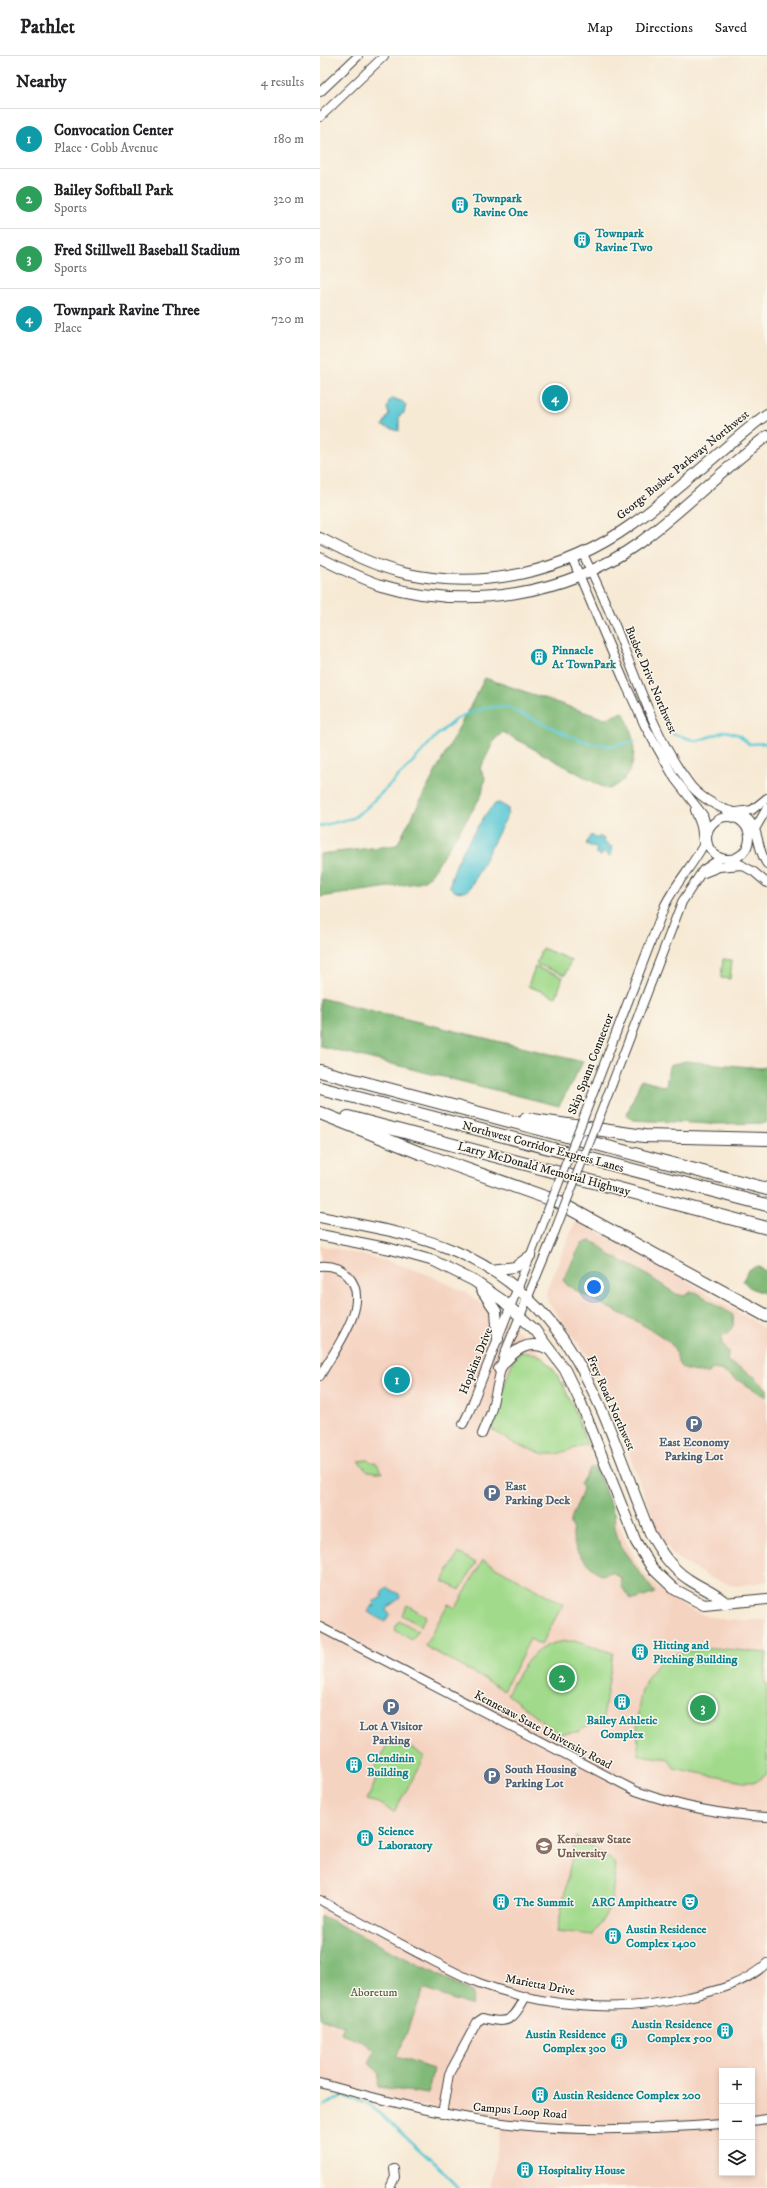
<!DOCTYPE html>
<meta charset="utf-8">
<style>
body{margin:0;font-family:"IM FELL DW Pica",serif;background:#f2f2f2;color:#202124}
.controls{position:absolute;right:12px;bottom:12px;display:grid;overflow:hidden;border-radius:0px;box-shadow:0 2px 6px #0003}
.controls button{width:36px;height:36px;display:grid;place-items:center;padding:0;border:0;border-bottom:1px solid #e0e0e0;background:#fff;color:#202124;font:20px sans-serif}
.you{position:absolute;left:274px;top:1231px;width:14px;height:14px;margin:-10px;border:3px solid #fff;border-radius:50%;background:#1a73e8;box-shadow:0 0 0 6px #1a73e833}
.badge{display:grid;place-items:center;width:26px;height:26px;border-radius:50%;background:#1a73e8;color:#fff;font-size:13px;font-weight:700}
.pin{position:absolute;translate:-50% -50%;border:2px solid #fff;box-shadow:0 1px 4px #0006}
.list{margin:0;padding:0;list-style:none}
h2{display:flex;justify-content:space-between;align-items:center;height:52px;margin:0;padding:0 16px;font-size:17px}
h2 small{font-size:13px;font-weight:400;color:#757577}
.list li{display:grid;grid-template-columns:26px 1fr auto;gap:12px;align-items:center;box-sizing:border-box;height:60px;padding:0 16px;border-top:1px solid #e0e0e0}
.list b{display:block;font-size:15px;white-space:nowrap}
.list p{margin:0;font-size:13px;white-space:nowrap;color:#757577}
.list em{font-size:13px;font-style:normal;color:#757577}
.icon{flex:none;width:22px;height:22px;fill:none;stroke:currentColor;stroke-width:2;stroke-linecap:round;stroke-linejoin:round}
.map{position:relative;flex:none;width:447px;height:2132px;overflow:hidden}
header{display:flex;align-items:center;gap:24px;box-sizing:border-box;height:56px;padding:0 20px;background:#fff;border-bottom:1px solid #e0e0e0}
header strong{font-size:19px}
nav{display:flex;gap:22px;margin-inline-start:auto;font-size:14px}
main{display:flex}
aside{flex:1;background:#fff}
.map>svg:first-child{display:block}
.built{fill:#f5d3c1;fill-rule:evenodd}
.green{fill:#a2da8c;stroke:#5f7b54}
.forest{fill:#81ba78;stroke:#4e6b4a}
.water{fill:#5dc9d6;stroke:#3c7279}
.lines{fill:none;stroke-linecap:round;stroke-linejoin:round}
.stream{stroke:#5dc9d6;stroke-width:2.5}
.minor-casing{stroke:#3d3b38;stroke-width:10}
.major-casing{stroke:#3d3b38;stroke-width:12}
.highway-casing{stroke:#3d3b38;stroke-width:14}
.minor{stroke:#fff;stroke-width:8}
.major{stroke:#fff;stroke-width:10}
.highway{stroke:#fff;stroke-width:12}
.minor-bridge-casing{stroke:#3d3b38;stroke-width:10;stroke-linecap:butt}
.minor-bridge{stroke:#fff;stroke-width:8}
.labels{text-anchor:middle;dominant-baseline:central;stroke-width:3;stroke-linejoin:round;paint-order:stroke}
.culture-label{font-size:12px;font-weight:bold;fill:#0d838f;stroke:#fbf7ec;text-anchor:start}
.street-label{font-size:12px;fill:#1c1c1c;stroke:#fbf7ec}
.service-label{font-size:12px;font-weight:bold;fill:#4e5e75;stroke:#fbf7ec}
.education-label{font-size:12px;font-weight:bold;fill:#785e54;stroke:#fbf7ec;text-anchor:start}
.park-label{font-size:12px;fill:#4b5e43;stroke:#fbf7ec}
</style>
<header>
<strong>Pathlet</strong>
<nav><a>Map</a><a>Directions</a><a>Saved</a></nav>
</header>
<main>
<aside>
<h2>Nearby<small>4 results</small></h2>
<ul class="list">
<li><span class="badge" style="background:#0f9aa8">1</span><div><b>Convocation Center</b><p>Place · Cobb Avenue</p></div><em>180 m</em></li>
<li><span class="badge" style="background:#2e9e5b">2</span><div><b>Bailey Softball Park</b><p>Sports</p></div><em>320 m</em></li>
<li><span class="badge" style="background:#2e9e5b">3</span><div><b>Fred Stillwell Baseball Stadium</b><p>Sports</p></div><em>350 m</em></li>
<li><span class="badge" style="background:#0f9aa8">4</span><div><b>Townpark Ravine Three</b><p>Place</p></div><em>720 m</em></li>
</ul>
</aside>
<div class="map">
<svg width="447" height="2132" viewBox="0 0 447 2132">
<rect width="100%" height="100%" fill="#fbf7ec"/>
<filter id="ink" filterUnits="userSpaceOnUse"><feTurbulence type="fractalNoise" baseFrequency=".025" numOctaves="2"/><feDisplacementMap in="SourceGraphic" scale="8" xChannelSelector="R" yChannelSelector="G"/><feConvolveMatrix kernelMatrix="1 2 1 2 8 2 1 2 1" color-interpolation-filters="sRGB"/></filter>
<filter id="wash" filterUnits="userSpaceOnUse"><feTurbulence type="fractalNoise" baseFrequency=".012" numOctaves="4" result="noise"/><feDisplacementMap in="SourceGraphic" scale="16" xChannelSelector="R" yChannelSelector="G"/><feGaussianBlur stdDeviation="0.9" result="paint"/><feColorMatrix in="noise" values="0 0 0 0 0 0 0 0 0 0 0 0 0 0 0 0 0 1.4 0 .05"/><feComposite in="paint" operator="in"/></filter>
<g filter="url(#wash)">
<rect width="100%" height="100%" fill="#f7ead5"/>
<path class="built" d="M 256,1164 L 342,1209 L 447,1274 L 447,1525 L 417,1530 L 392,1523 L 354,1500 L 341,1482 L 309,1399 L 285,1324 L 228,1246 L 226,1237 L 228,1230 Z
M 0,1189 L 74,1207 L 109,1219 L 147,1237 L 204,1280 L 231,1309 L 244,1331 L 256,1357 L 304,1482 L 320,1512 L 332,1526 L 349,1541 L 375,1556 L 388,1560 L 406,1564 L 447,1564 L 447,2132 L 170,2132 L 183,2063 L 0,2033 ZM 402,2015 L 432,2015 L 432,2117 L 402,2117 Z"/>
<path class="green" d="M 222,892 L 251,904 L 245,919 L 216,908 Z
M 403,903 L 412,904 L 410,923 L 401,922 Z
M 215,911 L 243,921 L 236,941 L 208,930 Z
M 203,1295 L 204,1297 C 213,1297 220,1298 226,1305 C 245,1324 258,1363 267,1388 L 237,1398 L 224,1398 L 195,1388 L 170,1372 L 192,1307 L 196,1301 Z
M 47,1404 L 57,1408 L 63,1417 L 48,1415 L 38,1405 Z
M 139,1497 L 156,1507 L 140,1534 L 123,1525 Z
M 163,1504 L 243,1548 L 221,1589 L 210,1583 L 184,1634 L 105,1590 L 128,1548 L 136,1552 Z
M 87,1549 L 106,1560 L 100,1570 L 82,1559 Z
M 79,1564 L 98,1575 L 92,1584 L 74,1574 Z
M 254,1585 L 293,1597 L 283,1663 L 257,1676 L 239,1678 L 187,1638 C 204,1608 215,1584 254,1585 Z
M 395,1592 L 447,1597 L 444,1626 L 447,1630 L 447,1718 L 436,1726 L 423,1726 L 354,1712 L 349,1703 L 319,1699 C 315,1664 315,1612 355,1598 C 367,1594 383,1594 395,1592 Z
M 71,1681 L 76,1684 L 79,1691 L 90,1691 L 105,1701 L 74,1756 L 58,1747 L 47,1744 L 56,1724 L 50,1721 Z
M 256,1780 L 296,1807 L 291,1850 L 273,1879 L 237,1875 Z"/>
<path class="forest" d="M 165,622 L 285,663 L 303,656 C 317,681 322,721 289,733 L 281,730 L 183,676 L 175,683 L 160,713 L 165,721 L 162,738 L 154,752 L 112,817 L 106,823 L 97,827 L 0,841 L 0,798 L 77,789 Z
M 0,942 L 263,1006 L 239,1050 L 0,990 Z
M 365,1005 L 440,1012 L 447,1011 L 447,1067 L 391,1068 L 312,1064 L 307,1058 L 321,1024 L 346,1031 L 349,1010 Z
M 270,1185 L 279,1189 L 290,1199 L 316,1212 L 356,1238 L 364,1240 L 370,1236 L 376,1236 L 413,1259 C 415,1271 412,1274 402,1280 L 402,1288 L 408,1296 L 407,1305 L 435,1321 L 447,1333 L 447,1341 L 400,1314 L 392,1313 L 389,1317 C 340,1315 371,1301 344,1282 C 314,1261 278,1249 247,1229 L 243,1224 L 262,1187 Z
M 437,1210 L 447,1216 L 447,1238 L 430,1232 L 423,1225 L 428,1214 Z
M 271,1411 L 277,1415 L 294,1458 L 295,1472 L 300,1490 L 335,1537 L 318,1543 L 310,1543 L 302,1531 L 301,1522 L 292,1516 L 281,1519 C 267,1508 252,1496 253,1477 C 253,1473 250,1469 251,1465 C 253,1453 261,1444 263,1432 L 260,1428 Z
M 0,1859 L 154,1937 L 151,1950 L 104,1933 L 77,2001 L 113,2013 L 108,2038 L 58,2031 L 59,2018 L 49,2007 L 55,1994 L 44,1986 L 21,1977 L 24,1969 L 0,1962 Z"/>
<path class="water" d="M 73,342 L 83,346 L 86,349 L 84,357 L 79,360 L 79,375 L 62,370 L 69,358 L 67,353 L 69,345 Z
M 179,747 L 188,752 L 188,758 L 150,832 L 146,836 L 134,835 L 130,831 C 131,809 156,773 168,755 L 175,748 Z
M 271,779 L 278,783 L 279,780 L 284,783 L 283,786 L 292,791 L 291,793 L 293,795 L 290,800 L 283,796 L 281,800 L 276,797 L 277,793 L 266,788 Z
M 67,1532 L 79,1538 L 80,1542 L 67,1552 L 66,1555 L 70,1558 L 65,1566 L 48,1556 L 52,1549 L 55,1551 L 53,1546 L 62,1541 L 62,1536 Z"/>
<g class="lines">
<path class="stream" d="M 353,678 L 377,685 L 406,675 L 419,679 L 429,688 L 447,687
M 0,770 L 33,762 L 45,753 L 88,711 L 116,680 L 136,663 L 154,655 L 170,651 L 187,651 L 250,680 L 270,687 L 293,690 L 315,685
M 5,2049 L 23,2040 L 50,2049 L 123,2115 L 138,2132"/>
</g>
</g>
<g filter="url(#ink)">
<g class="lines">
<defs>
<path id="minor" d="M 0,36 L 38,0
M 0,61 L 64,0
M 263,498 C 278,529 293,562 305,595 C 323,640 339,687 368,726 C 376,738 393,749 407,754 C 415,756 422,758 429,764 C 440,775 437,795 447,808
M 252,502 L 305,627 L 325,670 L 355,723 L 383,759 L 388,776
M 375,754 L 381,770 L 383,786
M 416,756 L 432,754 L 447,742
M387 782a21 21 0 1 1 42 0a21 21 0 1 1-42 0Z
M 434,775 L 447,752
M 418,807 L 434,816 L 447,827
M 384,817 L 399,811 L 422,809
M 278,1024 L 345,849 C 357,825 376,806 387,782
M 292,1028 L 362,846 L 383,814 L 401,802
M 0,1210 C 11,1209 20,1211 28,1220 C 53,1246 14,1294 0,1320
M 143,1368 L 149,1356 L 222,1170
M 162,1378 L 171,1356 L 184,1299 L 235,1175
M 0,1571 L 316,1735 C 358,1750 402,1759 447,1761
M 0,1844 C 32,1862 64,1879 96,1896 C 117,1907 137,1918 159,1927 C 224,1951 300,1958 368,1941 C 396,1935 425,1928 447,1907
M 0,2027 C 68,2046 137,2063 208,2070 C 272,2076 338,2073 402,2068
M 122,2058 L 129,2018 L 157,1966 L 163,1962 C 190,1969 193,1964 206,1940
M 432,2065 L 447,2063
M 70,2132 L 75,2121 L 74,2113"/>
<path id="major" d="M 0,482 C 27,496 54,510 84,517 C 163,535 245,516 311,469 C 359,436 400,393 447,358
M 0,502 C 20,512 40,522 61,529 C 147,555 246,539 319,487 C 364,454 403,413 447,380
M 0,1161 C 46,1170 92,1177 135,1195 C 260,1248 284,1365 330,1477 C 340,1495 351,1512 368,1523 C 381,1532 394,1536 406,1547
M 0,1179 L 71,1193 L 114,1205 L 154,1225 L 182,1244 L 215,1274 L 245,1314 L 261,1347 L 316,1486 L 332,1512 L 354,1533 L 384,1549 L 447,1543
M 170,1214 L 195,1211 L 210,1200
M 161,1233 L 176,1255 L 178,1283
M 179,1313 C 193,1295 208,1281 230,1294"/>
<path id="highway" d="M 0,1015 L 447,1133
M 0,1032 L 447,1149
M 0,1057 L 100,1097 L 236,1145 L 447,1260
M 28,1061 L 447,1172
M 206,1063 L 324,1080 L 447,1083"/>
</defs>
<use href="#minor" class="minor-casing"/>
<use href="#major" class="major-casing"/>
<use href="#highway" class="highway-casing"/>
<use href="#minor" class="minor"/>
<use href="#major" class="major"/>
<use href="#highway" class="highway"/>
<defs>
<path id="minor-bridge" d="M 222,1170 L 278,1024
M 235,1175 L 292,1028"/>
</defs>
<use href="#minor-bridge" class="minor-bridge-casing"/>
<use href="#minor-bridge" class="minor-bridge"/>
</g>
</g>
<defs>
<symbol id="building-disc" viewBox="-11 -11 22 22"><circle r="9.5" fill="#0f9aa8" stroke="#fbf7ec"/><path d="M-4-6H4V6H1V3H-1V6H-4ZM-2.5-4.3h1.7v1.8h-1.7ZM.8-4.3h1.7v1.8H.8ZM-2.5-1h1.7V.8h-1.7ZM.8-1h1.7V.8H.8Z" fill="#fff"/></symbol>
<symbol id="parking-disc" viewBox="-11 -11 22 22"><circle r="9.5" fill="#5c6f8a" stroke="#fbf7ec"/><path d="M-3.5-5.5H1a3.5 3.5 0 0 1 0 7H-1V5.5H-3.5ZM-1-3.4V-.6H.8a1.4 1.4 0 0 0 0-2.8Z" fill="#fff"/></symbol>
<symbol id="university-disc" viewBox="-11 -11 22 22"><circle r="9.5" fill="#8d6e63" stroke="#fbf7ec"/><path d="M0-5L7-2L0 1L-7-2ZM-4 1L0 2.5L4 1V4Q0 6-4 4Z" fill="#fff"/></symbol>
<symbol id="theatre-disc" viewBox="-11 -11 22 22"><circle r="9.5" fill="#0f9aa8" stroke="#fbf7ec"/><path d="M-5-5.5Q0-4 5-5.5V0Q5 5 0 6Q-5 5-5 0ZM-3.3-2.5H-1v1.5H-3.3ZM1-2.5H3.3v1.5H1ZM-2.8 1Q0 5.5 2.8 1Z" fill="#fff"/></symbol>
</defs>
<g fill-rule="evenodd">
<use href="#building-disc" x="130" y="139" width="20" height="20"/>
<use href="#building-disc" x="252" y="174" width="20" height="20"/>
<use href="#building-disc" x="209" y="591" width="20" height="20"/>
<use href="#parking-disc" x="364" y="1358" width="20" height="20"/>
<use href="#parking-disc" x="162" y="1427" width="20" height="20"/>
<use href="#building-disc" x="310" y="1586" width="20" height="20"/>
<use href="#building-disc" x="292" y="1636" width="20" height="20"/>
<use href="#parking-disc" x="61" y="1641" width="20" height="20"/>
<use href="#building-disc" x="24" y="1699" width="20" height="20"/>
<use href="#parking-disc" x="162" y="1710" width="20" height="20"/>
<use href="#building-disc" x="35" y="1772" width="20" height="20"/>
<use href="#university-disc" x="214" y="1780" width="20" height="20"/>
<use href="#building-disc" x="171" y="1836" width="20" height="20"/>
<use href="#theatre-disc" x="360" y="1836" width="20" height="20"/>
<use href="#building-disc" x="283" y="1870" width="20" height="20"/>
<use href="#building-disc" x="395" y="1965" width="20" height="20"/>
<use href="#building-disc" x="289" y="1975" width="20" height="20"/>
<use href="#building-disc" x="210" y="2029" width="20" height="20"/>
<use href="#building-disc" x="195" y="2104" width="20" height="20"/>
</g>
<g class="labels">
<g class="culture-label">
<text x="153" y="142">Townpark<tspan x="153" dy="14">Ravine One</tspan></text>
<text x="275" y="177">Townpark<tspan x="275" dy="14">Ravine Two</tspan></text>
<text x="232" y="594">Pinnacle<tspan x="232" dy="14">At TownPark</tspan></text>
<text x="333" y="1589">Hitting and<tspan x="333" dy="14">Pitching Building</tspan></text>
<text x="302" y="1664" text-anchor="middle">Bailey Athletic<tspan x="302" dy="14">Complex</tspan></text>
<text x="47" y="1702">Clendinin<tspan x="47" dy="14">Building</tspan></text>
<text x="58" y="1775">Science<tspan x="58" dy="14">Laboratory</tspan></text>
<text x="194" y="1846">The Summit</text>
<text x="357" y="1846" text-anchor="end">ARC Ampitheatre</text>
<text x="306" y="1873">Austin Residence<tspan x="306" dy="14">Complex 1400</tspan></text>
<text x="392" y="1968" text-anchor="end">Austin Residence<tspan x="392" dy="14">Complex 500</tspan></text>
<text x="286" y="1978" text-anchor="end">Austin Residence<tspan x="286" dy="14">Complex 300</tspan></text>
<text x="233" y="2039">Austin Residence Complex 200</text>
<text x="218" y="2114">Hospitality House</text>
</g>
<g class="street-label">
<text transform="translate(363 409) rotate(-39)">George Busbee Parkway Northwest</text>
<text transform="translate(331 624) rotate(67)">Busbee Drive Northwest</text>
<text transform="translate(271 1008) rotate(-69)">Skip Spann Connector</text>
<text transform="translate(223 1091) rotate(15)">Northwest Corridor Express Lanes</text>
<text transform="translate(224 1113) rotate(15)">Larry McDonald Memorial Highway</text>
<text transform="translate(156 1305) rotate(-68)">Hopkins Drive</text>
<text transform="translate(291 1347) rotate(66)">Frey Road Northwest</text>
<text transform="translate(223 1674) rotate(28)">Kennesaw State University Road</text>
<text transform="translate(220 1929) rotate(11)">Marietta Drive</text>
<text transform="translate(200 2055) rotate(5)">Campus Loop Road</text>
</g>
<g class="service-label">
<text x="374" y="1386">East Economy<tspan x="374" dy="14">Parking Lot</tspan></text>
<text x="185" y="1430" text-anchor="start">East<tspan x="185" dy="14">Parking Deck</tspan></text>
<text x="71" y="1670">Lot A Visitor<tspan x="71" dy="14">Parking</tspan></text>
<text x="185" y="1713" text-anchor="start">South Housing<tspan x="185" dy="14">Parking Lot</tspan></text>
</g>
<g class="education-label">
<text x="237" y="1783">Kennesaw State<tspan x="237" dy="14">University</tspan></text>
</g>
<g class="park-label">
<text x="54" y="1936">Aboretum</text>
</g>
</g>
</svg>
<div class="controls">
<button>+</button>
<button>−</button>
<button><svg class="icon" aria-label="layers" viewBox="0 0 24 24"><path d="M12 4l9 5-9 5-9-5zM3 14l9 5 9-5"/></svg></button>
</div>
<div class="you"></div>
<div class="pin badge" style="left:77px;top:1324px;background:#0f9aa8">1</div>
<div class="pin badge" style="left:242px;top:1622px;background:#2e9e5b">2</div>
<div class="pin badge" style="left:383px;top:1652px;background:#2e9e5b">3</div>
<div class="pin badge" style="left:235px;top:342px;background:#0f9aa8">4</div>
</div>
</main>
